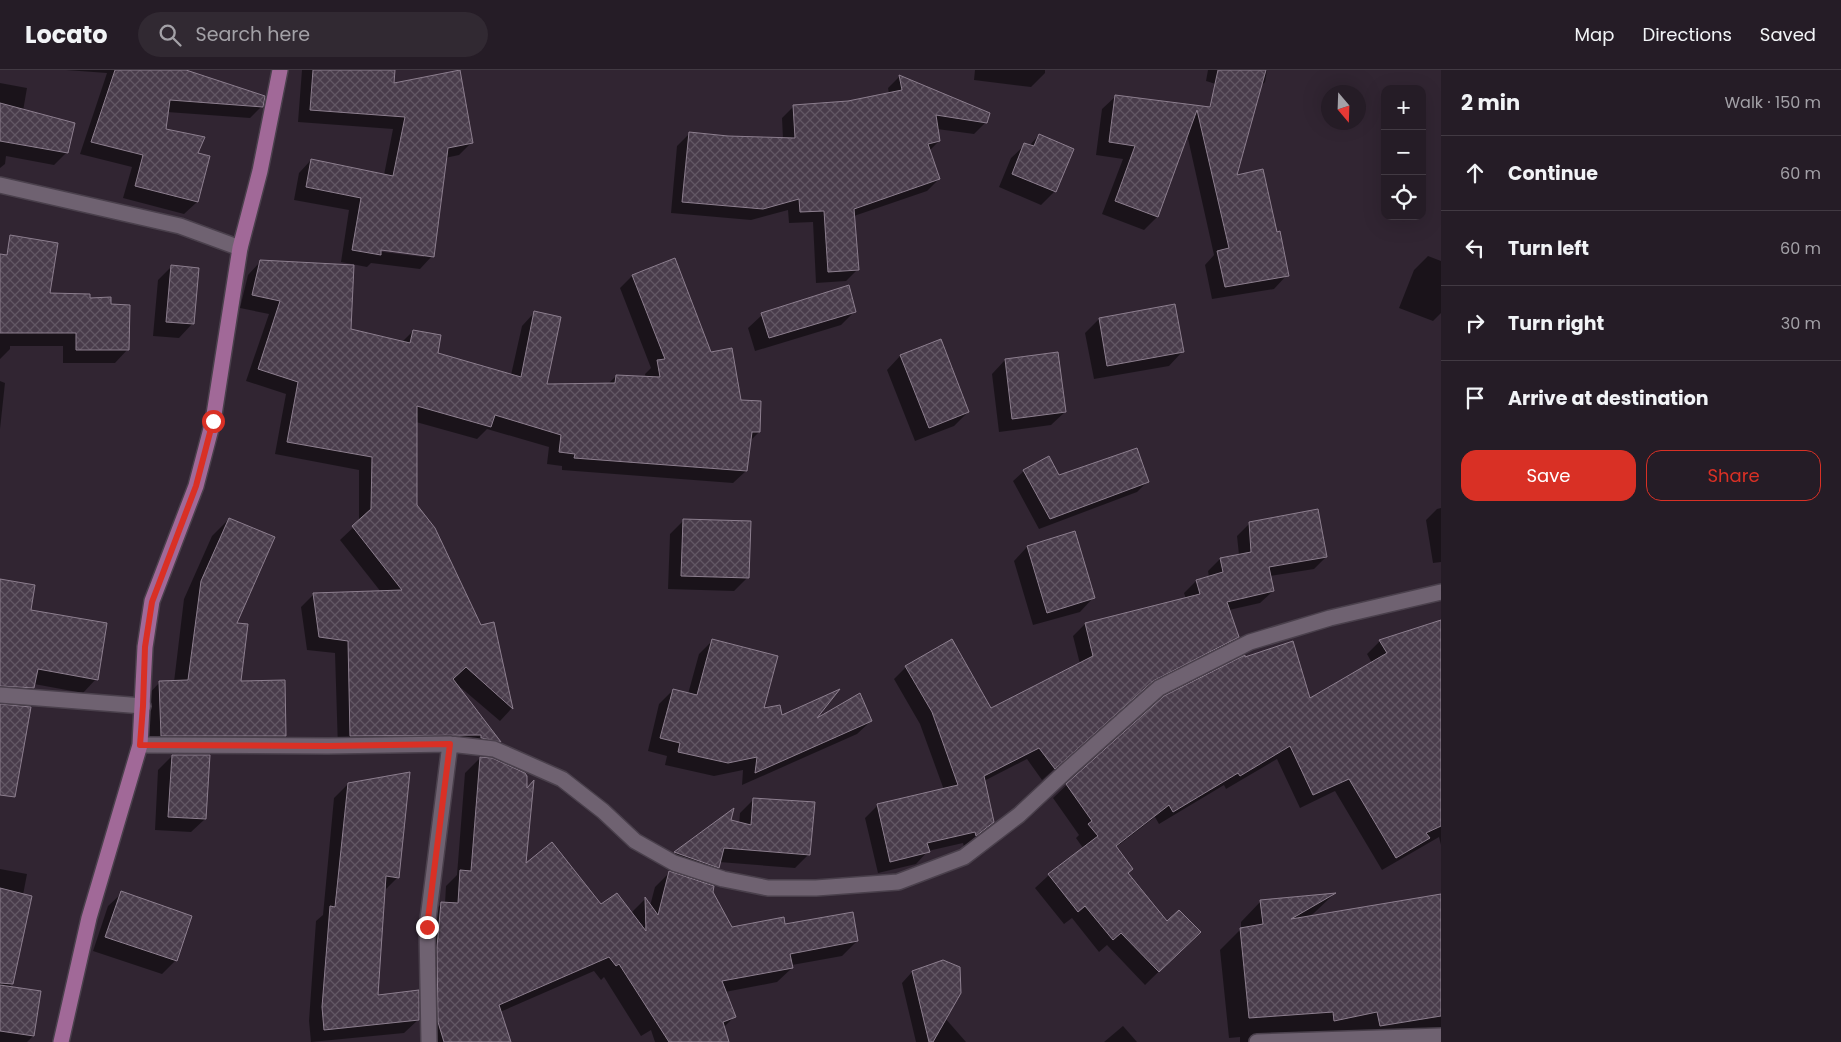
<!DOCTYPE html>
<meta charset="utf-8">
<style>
body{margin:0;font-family:Poppins,sans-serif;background:#312932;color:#f1f3f6}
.controls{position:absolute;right:15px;top:15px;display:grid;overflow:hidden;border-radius:10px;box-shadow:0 5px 20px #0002}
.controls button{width:45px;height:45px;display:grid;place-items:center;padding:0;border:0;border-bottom:1px solid #423a43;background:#251c26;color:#f1f3f6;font:25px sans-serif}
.compass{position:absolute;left:1321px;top:15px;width:45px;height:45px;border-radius:50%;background:#251c26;box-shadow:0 5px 20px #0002;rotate:161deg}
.stop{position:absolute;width:15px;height:15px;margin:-11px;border:4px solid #d93025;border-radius:50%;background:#fff}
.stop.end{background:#d93025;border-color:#fff;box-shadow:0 1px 5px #0008}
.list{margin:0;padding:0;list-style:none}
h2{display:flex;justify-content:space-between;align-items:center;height:65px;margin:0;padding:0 20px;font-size:21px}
h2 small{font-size:16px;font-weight:400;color:#a3a1a7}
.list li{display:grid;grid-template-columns:32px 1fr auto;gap:15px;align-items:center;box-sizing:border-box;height:75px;padding:0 20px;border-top:1px solid #423a43}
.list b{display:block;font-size:19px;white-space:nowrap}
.list em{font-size:16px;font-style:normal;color:#a3a1a7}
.actions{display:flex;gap:10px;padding:15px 20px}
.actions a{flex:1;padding:11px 0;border:1px solid #d93025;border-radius:15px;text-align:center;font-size:18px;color:#d93025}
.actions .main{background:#d93025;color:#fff}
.icon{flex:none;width:28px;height:28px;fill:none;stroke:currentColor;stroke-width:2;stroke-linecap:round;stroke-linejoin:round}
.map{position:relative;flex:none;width:1441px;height:972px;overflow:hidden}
header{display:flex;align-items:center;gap:30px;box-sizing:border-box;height:70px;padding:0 25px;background:#251c26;border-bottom:1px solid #423a43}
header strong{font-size:24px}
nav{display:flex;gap:28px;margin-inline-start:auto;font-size:18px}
.search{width:350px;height:45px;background:#312932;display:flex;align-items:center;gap:12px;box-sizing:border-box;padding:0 18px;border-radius:28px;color:#a3a1a7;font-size:19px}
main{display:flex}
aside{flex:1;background:#251c26}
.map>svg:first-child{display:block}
.shadow{fill:#0007;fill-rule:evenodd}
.building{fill:url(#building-cross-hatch);stroke:#8c7e8e}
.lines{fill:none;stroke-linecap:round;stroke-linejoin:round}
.minor-casing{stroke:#4a404c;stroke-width:18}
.major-casing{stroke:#4a404c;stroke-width:18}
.minor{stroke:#6f6271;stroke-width:15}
.major{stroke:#a16998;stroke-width:15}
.route{stroke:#d93025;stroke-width:6}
</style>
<header>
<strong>Locato</strong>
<div class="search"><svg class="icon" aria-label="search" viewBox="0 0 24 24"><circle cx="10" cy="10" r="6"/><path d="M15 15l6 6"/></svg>Search here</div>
<nav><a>Map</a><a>Directions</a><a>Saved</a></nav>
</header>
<main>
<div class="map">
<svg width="1441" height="972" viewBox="0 0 1441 972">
<defs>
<pattern id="building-cross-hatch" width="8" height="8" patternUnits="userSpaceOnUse" patternTransform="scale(1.25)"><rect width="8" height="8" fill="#493c4b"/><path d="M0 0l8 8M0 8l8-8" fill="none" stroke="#625764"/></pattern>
</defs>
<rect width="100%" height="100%" fill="#312532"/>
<path class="shadow" d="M 66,0 L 185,0 L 262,36 L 250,48 L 167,42 L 165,60 L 196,84 L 209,87 L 197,132 L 184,144 L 123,128 L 132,97 L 80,84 L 107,3 Z
M 302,0 L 394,0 L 393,14 L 471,73 L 459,85 L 445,88 L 432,186 L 420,199 L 371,193 L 367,197 L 341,192 L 349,140 L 294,130 L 299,103 L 311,90 L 384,105 L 393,59 L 298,52 ZM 375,178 L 424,184 L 424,187 L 375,181 Z
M 975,0 L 1045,0 L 1045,3 L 1031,17 L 974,10 Z
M 1208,0 L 1267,0 L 1265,12 L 1251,25 L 1206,11 Z
M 900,6 L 986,52 L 974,64 L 937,59 L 939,71 L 929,81 L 939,109 L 927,121 L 854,146 L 858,199 L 846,211 L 816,213 L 813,152 L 789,153 L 788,140 L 751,150 L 671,143 L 677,76 L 689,64 L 728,68 L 783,69 L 782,48 L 794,36 L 848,32 L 889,24 L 888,18 Z
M 0,13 L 27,18 L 23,41 L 67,82 L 54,95 L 6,86 L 5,94 L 0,98 Z
M 1116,26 L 1253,43 L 1236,107 L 1276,163 L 1287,205 L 1274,219 L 1212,229 L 1205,195 L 1214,185 L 1187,64 L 1157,147 L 1144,160 L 1102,144 L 1123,89 L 1096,85 L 1102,39 Z
M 1039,65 L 1055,121 L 1041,135 L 999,117 L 1011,88 L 1025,75 L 1029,76 Z
M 1428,186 L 1441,191 L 1441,243 L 1433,251 L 1399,238 L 1414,200 Z
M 260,192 L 349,260 L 402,272 L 413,261 L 436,284 L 511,305 L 522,256 L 534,243 L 546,315 L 608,314 L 616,306 L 646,308 L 645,304 L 651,298 L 620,218 L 632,206 L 710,283 L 759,362 L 749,372 L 746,401 L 733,413 L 562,400 L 562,396 L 547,394 L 549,377 L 487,359 L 477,369 L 416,352 L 415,435 L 480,557 L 493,553 L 512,638 L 500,651 L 453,611 L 500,672 L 487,684 L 469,681 L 338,679 L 335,583 L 307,580 L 301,537 L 314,524 L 381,522 L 340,470 L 359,452 L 359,400 L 275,384 L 286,324 L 246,311 L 269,244 L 240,238 L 248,205 Z
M 172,196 L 192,254 L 179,268 L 153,266 L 158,210 Z
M 0,220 L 89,229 L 110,235 L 128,279 L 115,293 L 63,293 L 63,276 L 10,276 L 10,279 L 0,289 Z
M 1174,236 L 1182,282 L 1169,296 L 1094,309 L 1085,263 L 1099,249 Z
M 855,241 L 841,255 L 755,281 L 748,258 L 762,245 Z
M 900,286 L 968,342 L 954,356 L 915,371 L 887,300 Z
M 1005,290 L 1065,342 L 1051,355 L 999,362 L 992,304 Z
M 0,311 L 5,313 L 0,359 Z
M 1024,401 L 1059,407 L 1148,411 L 1137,422 L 1039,459 L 1013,411 Z
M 1441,438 L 1441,492 L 1433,493 L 1426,450 L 1437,439 Z
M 229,449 L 239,612 L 285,666 L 268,683 L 144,682 L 143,630 L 160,612 L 174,612 L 184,529 L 212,466 Z
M 684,450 L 748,507 L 734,521 L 668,519 L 670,464 Z
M 1249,454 L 1326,487 L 1314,499 L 1270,506 L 1273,521 L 1260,533 L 1229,540 L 1237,567 L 1225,579 L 1139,623 L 1042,710 L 1027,689 L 984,711 L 992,752 L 964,777 L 963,773 L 928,781 L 916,794 L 878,803 L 865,748 L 877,736 L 944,720 L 920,654 L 894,609 L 906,597 L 991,639 L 1080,594 L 1073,566 L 1085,554 L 1186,529 L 1184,523 L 1196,511 L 1209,507 L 1208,501 L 1220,489 L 1239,485 L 1237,466 Z
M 1027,477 L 1093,528 L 1080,542 L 1033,555 L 1014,491 Z
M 0,510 L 96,609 L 83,623 L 34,614 L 33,618 L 20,631 L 0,630 Z
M 1441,551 L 1441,775 L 1439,767 L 1382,800 L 1335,721 L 1300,738 L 1277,689 L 1226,719 L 1224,715 L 1159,754 L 1155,747 L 1115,778 L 1127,803 L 1167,853 L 1199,862 L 1145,915 L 1107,875 L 1099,882 L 1072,848 L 1064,854 L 1035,818 L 1049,805 L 1083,778 L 1076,768 L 1079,765 L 1053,728 L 1072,710 L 1310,630 L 1372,593 L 1367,584 L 1380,571 Z
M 713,570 L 762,640 L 781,646 L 813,652 L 871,651 L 857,664 L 742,715 L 743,700 L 714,706 L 665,695 L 667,686 L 648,681 L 659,634 L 673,620 L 688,624 L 699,584 Z
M 172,686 L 205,749 L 191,762 L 155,760 L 158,700 Z
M 480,688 L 524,796 L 600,836 L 631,843 L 645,829 L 650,836 L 655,817 L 670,802 L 711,822 L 731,859 L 784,856 L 857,871 L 842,886 L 792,895 L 792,898 L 777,912 L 725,922 L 734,947 L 723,958 L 727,972 L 655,972 L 651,960 L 641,966 L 604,907 L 601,910 L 594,901 L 500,942 L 509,972 L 425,972 L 427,848 L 442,833 L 445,833 L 446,816 L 457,805 L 465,703 Z
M 348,714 L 398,807 L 384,821 L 376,926 L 418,950 L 404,963 L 311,972 L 309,951 L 316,851 L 323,845 L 334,728 Z
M 754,729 L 809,784 L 795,798 L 719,792 L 718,797 L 704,811 L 662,796 L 675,783 L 732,741 L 730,751 L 739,754 L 740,743 Z
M 0,799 L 27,804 L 23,825 L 30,827 L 10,918 L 33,966 L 27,972 L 0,972 Z
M 122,823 L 176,890 L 162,904 L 93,881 L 108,836 Z
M 1333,825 L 1314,843 L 1306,848 L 1441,829 L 1441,972 L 1240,972 L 1240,967 L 1229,968 L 1220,880 L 1241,859 L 1241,852 L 1261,831 Z
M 912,902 L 945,948 L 966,972 L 916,972 L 902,913 Z
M 1123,956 L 1137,972 L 1104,972 Z"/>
<path class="building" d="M 115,0 L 186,0 L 265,26 L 263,37 L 170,30 L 166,59 L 205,67 L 198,83 L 210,86 L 198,132 L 135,116 L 143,85 L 91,72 Z
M 313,0 L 395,0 L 394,13 L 460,0 L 473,73 L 448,78 L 434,187 L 381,180 L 381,185 L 352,180 L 361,128 L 306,117 L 311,89 L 393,106 L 405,47 L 310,40 Z
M 1218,0 L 1266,0 L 1237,105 L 1263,99 L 1277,162 L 1280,161 L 1289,206 L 1225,217 L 1217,181 L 1229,178 L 1197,40 L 1158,147 L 1115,131 L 1135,76 L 1109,72 L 1115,25 L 1210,37 Z
M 899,5 L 990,43 L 987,53 L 936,45 L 940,71 L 928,74 L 940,109 L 854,139 L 859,200 L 828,202 L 824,141 L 800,142 L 799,129 L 763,139 L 682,132 L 689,62 L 728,66 L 795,68 L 793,35 L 848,31 L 902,20 Z
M 0,33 L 75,53 L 68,83 L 0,71 Z
M 1039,64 L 1074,79 L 1056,122 L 1012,104 L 1024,73 L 1034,76 Z
M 10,165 L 58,173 L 50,223 L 90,224 L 90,228 L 111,227 L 111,234 L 130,235 L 129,280 L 76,280 L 76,263 L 0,263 L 0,184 L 7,185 Z
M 675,188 L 711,282 L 732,278 L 741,330 L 761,331 L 760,362 L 752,362 L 747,401 L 574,388 L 575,384 L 559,382 L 561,365 L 495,345 L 491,357 L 417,336 L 417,435 L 435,458 L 481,555 L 494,552 L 513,639 L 466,597 L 453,609 L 501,672 L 481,668 L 481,665 L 350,666 L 348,571 L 319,567 L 313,523 L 402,520 L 352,456 L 371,439 L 372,387 L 287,372 L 298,312 L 258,299 L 280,231 L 252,225 L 260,190 L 354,195 L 351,259 L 410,273 L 413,260 L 441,265 L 438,283 L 521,307 L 534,241 L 561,247 L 547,314 L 615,313 L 616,305 L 660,307 L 657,290 L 665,289 L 632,205 Z
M 171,195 L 199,198 L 194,254 L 166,252 Z
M 849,215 L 856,242 L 769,268 L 761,243 Z
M 1175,234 L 1184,282 L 1107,296 L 1099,248 Z
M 941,269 L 969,342 L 929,358 L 900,285 Z
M 1058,282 L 1066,342 L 1012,349 L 1005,289 Z
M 1137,378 L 1149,412 L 1050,449 L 1023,400 L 1049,386 L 1059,405 Z
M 1318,439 L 1327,487 L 1269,497 L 1274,521 L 1227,532 L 1239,567 L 1153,611 L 1055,699 L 1039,678 L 984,706 L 994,752 L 976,766 L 975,762 L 927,773 L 930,782 L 890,792 L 877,734 L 958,715 L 932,642 L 905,596 L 952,569 L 991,638 L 1093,586 L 1085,553 L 1200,524 L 1196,510 L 1223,502 L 1220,488 L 1251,482 L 1249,452 Z
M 229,448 L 275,467 L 237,553 L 248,554 L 241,611 L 285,610 L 286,666 L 161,666 L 159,611 L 188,610 L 201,511 Z
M 683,449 L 751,451 L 749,508 L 681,506 Z
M 1075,461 L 1095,528 L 1047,543 L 1027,476 Z
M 0,509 L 35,515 L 31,540 L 107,553 L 98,610 L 38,599 L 34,618 L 0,616 Z
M 1441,550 L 1441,756 L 1426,763 L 1430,768 L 1396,788 L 1349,709 L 1313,725 L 1290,676 L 1240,706 L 1238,703 L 1173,742 L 1169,735 L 1116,776 L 1133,799 L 1128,803 L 1167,851 L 1179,840 L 1201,862 L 1159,902 L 1121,863 L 1113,870 L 1085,836 L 1078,842 L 1048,804 L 1098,766 L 1088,754 L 1092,751 L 1066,714 L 1164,626 L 1245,585 L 1245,587 L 1293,571 L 1310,628 L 1387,583 L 1379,570 Z
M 712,569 L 778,586 L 764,638 L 780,635 L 782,645 L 840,619 L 817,648 L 860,623 L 872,651 L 755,703 L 757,687 L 728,693 L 678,682 L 680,673 L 660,668 L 673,619 L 697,625 Z
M 0,634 L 31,637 L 15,727 L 0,725 Z
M 172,685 L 210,685 L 206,749 L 168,747 Z
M 480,687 L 492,688 L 525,703 L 527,706 L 527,718 L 534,710 L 526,793 L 552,772 L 601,834 L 617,823 L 646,861 L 645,827 L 658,845 L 669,801 L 714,816 L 713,822 L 732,857 L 784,847 L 785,854 L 853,842 L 858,871 L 790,884 L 793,898 L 722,911 L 736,947 L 723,952 L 729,972 L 669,972 L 619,894 L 616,896 L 609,887 L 499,935 L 511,972 L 444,972 L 438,952 L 437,877 L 441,832 L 458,833 L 460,800 L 471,801 Z
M 410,702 L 399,808 L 386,806 L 378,925 L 419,920 L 419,950 L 324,960 L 322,937 L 330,836 L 335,837 L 348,713 Z
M 753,728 L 815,732 L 810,785 L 724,778 L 719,798 L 674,782 L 734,738 L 731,750 L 751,755 Z
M 0,818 L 32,826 L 13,914 L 0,913 Z
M 121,821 L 192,846 L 177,891 L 105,867 Z
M 1336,823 L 1291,849 L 1441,824 L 1441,946 L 1380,956 L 1377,942 L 1334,951 L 1333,942 L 1249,948 L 1240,858 L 1263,854 L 1260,830 Z
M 943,890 L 960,897 L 961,923 L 933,972 L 929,972 L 912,901 Z
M 0,915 L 41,921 L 34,966 L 0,961 Z"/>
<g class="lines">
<defs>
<path id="minor" d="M 0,115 L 180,156 L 240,178
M 0,625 L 143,636
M 140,675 L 328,676 L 450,674 L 494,679 L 562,709 L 603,741 L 635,771 L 674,793 L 723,809 L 768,818 L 816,818 L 898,812 L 964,787 L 1019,745 L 1065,702 L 1159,618 L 1250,572 L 1330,548 L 1441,522
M 429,972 L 427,857 L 450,674
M 1257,972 L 1441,966"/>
<path id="major" d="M 61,972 L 89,848 L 140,675 L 145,577 L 152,531 L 196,416 L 213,351 L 240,178 L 260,101 L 280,0"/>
</defs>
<use href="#minor" class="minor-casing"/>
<use href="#major" class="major-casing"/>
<use href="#minor" class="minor"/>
<use href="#major" class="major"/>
</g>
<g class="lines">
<path class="route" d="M 213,351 L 196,416 L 152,532 L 145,577 L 143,636 L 140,675 L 328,676 L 450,674 L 427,857"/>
</g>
</svg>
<div class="controls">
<button>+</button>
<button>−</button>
<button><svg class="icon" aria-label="locate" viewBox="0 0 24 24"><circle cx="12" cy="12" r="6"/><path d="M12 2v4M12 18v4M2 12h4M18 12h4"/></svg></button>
</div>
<svg class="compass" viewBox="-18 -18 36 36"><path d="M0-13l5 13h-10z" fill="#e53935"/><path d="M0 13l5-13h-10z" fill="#a3a1a7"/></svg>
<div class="stop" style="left:213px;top:351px"></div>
<div class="stop end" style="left:427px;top:857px"></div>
</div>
<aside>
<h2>2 min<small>Walk · 150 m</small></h2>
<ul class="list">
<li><svg class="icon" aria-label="ahead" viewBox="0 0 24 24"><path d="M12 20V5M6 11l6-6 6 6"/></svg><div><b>Continue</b></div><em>60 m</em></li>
<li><svg class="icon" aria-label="left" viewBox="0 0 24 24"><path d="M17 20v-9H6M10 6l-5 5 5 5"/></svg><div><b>Turn left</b></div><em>60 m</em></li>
<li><svg class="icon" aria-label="right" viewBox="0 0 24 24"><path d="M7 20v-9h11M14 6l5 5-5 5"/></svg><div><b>Turn right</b></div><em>30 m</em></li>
<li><svg class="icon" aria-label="arrive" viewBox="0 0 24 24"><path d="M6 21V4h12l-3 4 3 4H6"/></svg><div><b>Arrive at destination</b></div></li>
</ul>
<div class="actions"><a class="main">Save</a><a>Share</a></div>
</aside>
</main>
